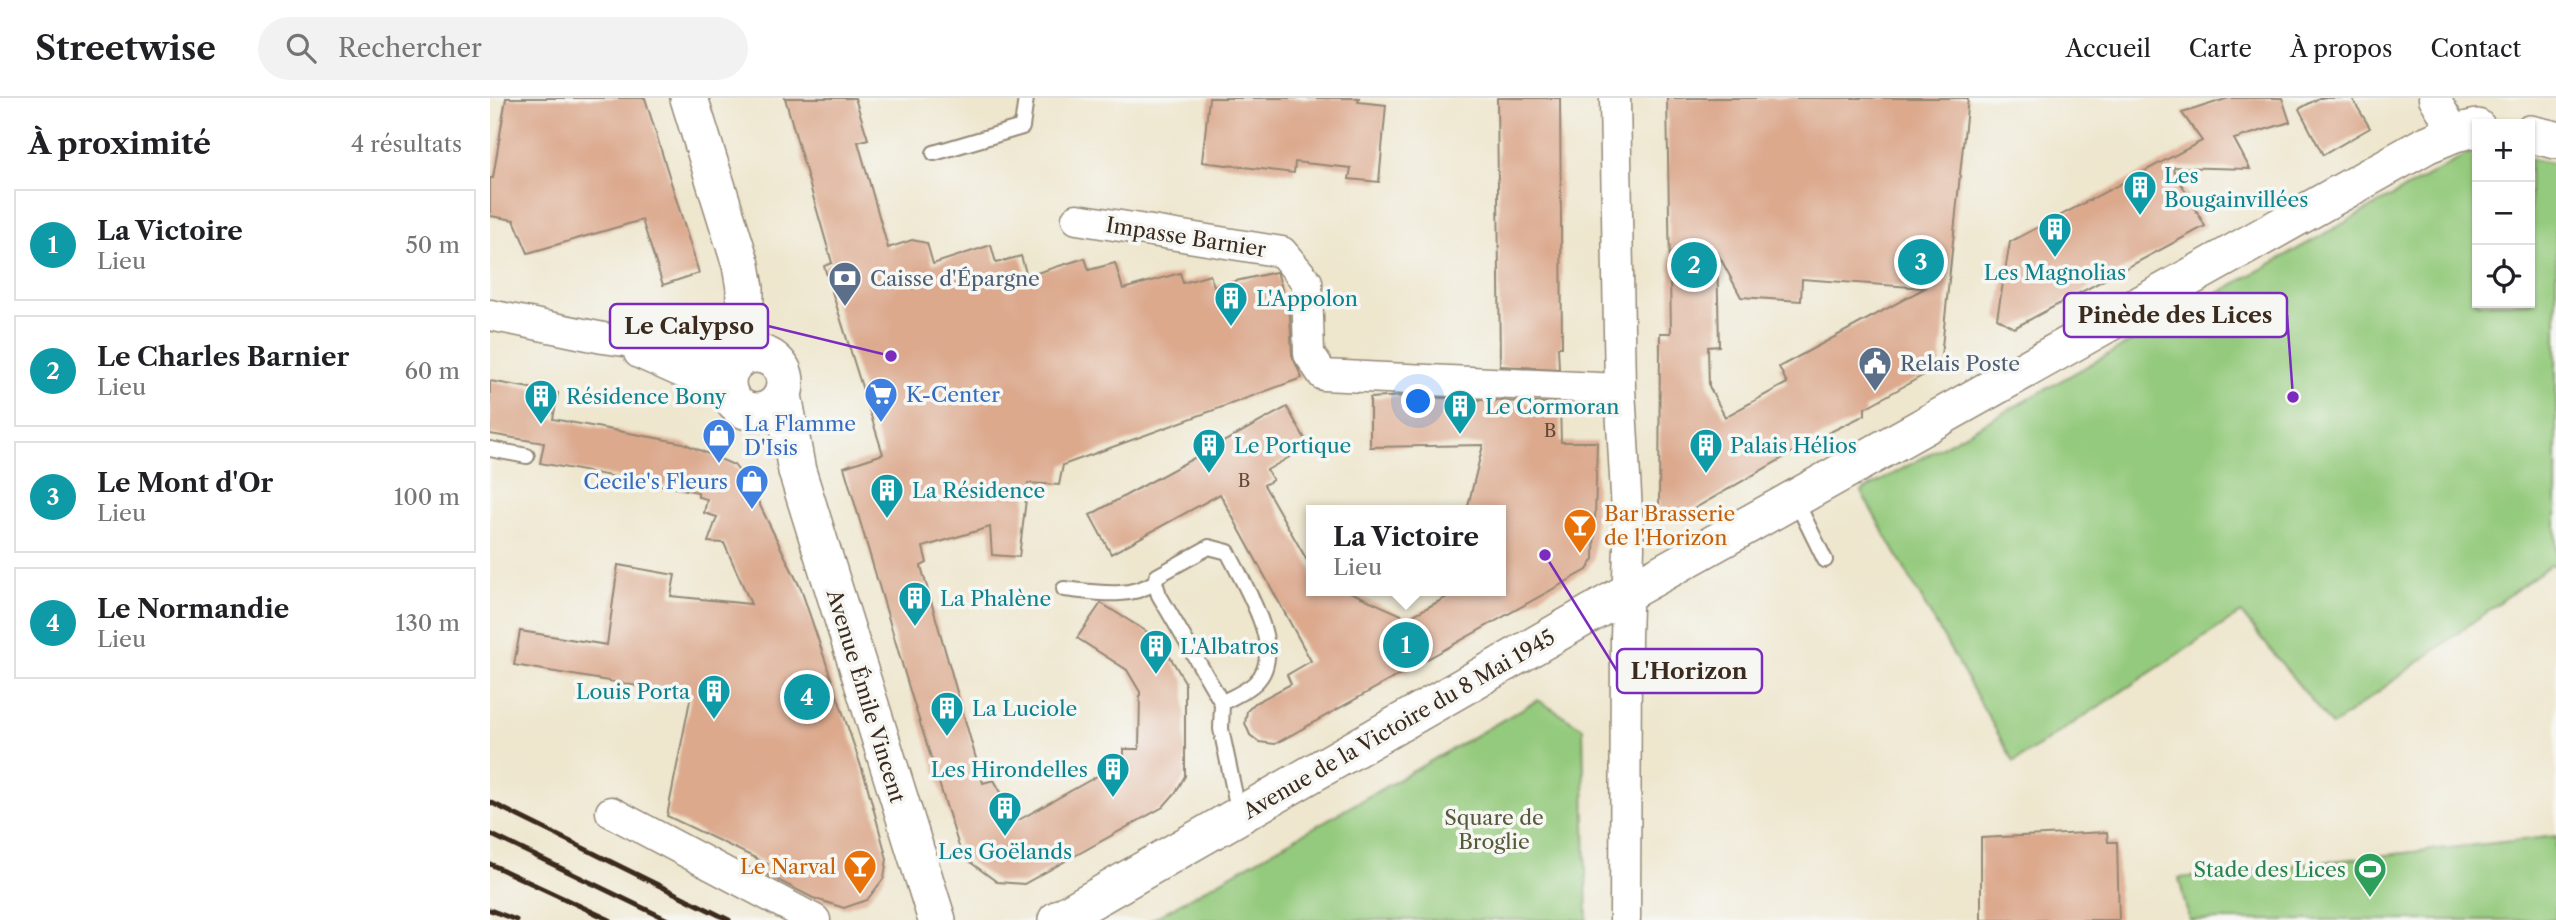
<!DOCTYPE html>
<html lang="fr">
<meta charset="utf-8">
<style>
body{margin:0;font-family:"Libre Caslon Text",serif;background:#f2f2f2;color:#202124}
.controls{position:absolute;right:21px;top:21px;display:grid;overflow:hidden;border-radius:0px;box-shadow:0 2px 5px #0004}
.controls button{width:63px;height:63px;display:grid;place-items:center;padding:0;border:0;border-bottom:2px solid #e0e0e0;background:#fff;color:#202124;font:35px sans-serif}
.you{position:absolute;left:929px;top:304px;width:24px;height:24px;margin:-18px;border:5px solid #fff;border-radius:50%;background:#1a73e8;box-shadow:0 0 0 10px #1a73e833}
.badge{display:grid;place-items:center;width:46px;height:46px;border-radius:50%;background:#ea580c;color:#fff;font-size:23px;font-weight:700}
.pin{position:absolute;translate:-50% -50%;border:4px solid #fff;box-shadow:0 2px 7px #0006}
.popup{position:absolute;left:816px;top:407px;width:200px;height:91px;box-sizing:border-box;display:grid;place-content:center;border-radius:0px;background:#fff;filter:drop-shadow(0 2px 5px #0005);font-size:23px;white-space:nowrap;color:#757577}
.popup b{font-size:26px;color:#202124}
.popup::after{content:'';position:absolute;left:50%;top:100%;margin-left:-14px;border:14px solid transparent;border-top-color:#fff}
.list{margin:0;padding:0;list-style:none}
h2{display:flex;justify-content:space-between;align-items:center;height:91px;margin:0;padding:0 28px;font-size:30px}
h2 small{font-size:23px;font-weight:400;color:#757577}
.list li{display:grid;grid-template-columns:46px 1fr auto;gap:21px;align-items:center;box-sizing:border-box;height:112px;margin:0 14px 14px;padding:0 14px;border:2px solid #e0e0e0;border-radius:0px}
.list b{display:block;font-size:26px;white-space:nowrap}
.list p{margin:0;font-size:23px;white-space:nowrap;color:#757577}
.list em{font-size:23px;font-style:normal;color:#757577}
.icon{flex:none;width:38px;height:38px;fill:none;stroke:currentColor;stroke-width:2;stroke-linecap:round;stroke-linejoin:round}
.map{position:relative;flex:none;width:2066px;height:822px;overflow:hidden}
header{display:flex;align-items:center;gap:42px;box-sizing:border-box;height:98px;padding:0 35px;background:#fff;border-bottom:2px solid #e0e0e0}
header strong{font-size:33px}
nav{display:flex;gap:38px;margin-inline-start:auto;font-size:24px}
.search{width:490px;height:63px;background:#f2f2f2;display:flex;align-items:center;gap:18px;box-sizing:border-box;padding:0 24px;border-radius:38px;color:#757577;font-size:26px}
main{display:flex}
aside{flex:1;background:#fff}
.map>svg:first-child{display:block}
.green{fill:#94ca7d;stroke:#687a4e;stroke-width:2}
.building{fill:#dca98d;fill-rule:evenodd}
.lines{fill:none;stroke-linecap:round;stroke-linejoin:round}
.service-casing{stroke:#948876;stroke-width:18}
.minor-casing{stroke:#948876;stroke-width:33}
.tertiary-casing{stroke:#948876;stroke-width:40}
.service{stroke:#fff;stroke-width:14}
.minor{stroke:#fff;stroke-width:30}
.tertiary{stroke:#fff;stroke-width:37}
.rail{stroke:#3b2a1e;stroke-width:5}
.labels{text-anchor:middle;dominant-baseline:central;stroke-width:7;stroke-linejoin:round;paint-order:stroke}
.number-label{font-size:18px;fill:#634a3a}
.culture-label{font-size:21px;fill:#0d838f;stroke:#f6f6f2;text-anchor:start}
.street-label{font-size:21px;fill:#3b2a1e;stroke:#f6f6f2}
.service-label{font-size:21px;fill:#4e5e75;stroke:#f6f6f2;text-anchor:start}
.shop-label{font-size:21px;fill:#366cbe;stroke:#f6f6f2;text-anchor:start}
.food-label{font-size:21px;fill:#c56008;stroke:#f6f6f2;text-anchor:start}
.park-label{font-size:21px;fill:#565a3a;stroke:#f6f6f2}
.leisure-label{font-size:21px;fill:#27864d;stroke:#f6f6f2;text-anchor:end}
.leader{fill:none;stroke:#7b2cbf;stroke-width:2.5}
.callout-dot{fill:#7b2cbf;stroke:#f6f6f2;stroke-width:2.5}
.callout{fill:#f6f6f2;stroke:#7b2cbf;stroke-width:2.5}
.callout-label{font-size:23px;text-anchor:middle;font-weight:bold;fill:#3b2a1e}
</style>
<header>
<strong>Streetwise</strong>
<div class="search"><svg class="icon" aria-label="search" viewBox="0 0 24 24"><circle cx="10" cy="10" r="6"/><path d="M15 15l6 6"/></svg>Rechercher</div>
<nav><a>Accueil</a><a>Carte</a><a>À propos</a><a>Contact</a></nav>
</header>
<main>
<aside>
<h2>À proximité<small>4 résultats</small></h2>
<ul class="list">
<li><span class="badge" style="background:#0f9aa8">1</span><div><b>La Victoire</b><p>Lieu</p></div><em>50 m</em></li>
<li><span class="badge" style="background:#0f9aa8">2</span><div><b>Le Charles Barnier</b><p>Lieu</p></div><em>60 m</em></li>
<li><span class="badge" style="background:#0f9aa8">3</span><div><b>Le Mont d'Or</b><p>Lieu</p></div><em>100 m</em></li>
<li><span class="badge" style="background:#0f9aa8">4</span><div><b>Le Normandie</b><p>Lieu</p></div><em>130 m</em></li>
</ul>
</aside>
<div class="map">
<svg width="2066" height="822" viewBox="0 0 2066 822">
<rect width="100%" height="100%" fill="#f6f6f2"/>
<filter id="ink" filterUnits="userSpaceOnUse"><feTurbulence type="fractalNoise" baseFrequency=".0143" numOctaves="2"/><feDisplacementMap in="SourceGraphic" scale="14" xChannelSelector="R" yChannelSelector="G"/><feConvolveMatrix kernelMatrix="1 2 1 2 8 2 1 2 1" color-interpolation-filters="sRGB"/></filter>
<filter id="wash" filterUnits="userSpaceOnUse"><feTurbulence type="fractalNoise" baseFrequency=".00686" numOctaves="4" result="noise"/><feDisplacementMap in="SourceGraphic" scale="28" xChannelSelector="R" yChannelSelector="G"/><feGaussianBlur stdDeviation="1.57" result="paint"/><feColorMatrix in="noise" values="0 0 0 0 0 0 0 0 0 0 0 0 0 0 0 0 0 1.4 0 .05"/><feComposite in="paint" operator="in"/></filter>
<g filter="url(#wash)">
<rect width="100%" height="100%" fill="#eee6cd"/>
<path class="green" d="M 1987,51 L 1987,205 L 2040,205 L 2040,61 L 2066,66 L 2066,468 L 2060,467 L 1842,628 L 1751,515 L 1524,664 L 1371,394 Z
M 1048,602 L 1093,630 L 1097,822 L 661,822 Z
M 2066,738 L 2066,822 L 1699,822 L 1689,780 Z"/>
<g id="blocks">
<path class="building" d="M 16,0 L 155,0 L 209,175 L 173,187 L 152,122 L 38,155 L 24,122 L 0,118 L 0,80 L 3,80 Z
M 295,0 L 365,0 L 378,41 L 368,44 L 398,150 L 422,142 L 437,145 L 443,166 L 501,147 L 506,165 L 531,158 L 537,178 L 595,160 L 599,172 L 625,165 L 633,191 L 690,175 L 693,185 L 720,177 L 724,188 L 786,174 L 788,177 L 800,218 L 802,257 L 812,280 L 573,367 L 569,387 L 538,385 L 529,459 L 502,457 L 500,429 L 433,449 L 437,465 L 431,468 L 493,685 L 504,682 L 527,723 L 634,663 L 634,651 L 649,651 L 650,594 L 637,572 L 587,540 L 611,505 L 670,542 L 695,584 L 695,678 L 686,694 L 673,709 L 534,786 L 507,784 L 472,758 L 420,593 L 354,369 L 393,356 L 334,168 L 342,165 Z
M 719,0 L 869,0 L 868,4 L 896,7 L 889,84 L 859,81 L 861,70 L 805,64 L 804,75 L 712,64 Z
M 1007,0 L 1070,0 L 1072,249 L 1068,249 L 1069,271 L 1010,268 Z
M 1177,0 L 1478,0 L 1450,268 L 1375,310 L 1375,317 L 1328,340 L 1186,421 L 1169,415 L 1170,235 L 1181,235 ZM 1227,154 L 1251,199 L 1311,203 L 1312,181 L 1435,190 L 1289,269 L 1297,285 L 1235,319 L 1219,288 L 1218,249 L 1229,248 Z
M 1739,0 L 1792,0 L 1800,24 L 1744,41 L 1760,71 L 1682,69 L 1715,128 L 1524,230 L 1507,220 L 1520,144 L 1712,43 L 1692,15 Z
M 1829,0 L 1862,0 L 1880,30 L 1833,57 L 1809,11 Z
M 0,283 L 68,295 L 63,321 L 193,345 L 244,367 L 260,387 L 311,491 L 376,683 L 397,761 L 394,780 L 377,802 L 354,810 L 323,800 L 274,775 L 278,766 L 177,718 L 201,597 L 24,567 L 30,533 L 117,547 L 128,467 L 185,477 L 181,498 L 261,506 L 234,445 L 218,444 L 227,419 L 214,415 L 217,401 L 208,399 L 208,394 L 50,365 L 54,345 L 0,336 Z
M 915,298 L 1070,306 L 1071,344 L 1107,344 L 1104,461 L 1097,472 L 785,646 L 769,644 L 760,637 L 755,625 L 757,613 L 765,605 L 801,586 L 797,577 L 821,563 L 730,396 L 621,456 L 600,417 L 797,309 L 819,348 L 777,372 L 783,382 L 774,387 L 822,471 L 822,493 L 858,493 L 918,520 L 957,499 L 958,493 L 1011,493 L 1011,412 L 977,412 L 993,347 L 880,349 L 880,300 Z
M 1617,734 L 1618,744 L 1627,744 L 1629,822 L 1491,822 L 1491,740 Z"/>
</g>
</g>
<g filter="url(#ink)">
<use href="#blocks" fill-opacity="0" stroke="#948876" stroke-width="2"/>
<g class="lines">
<defs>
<path id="service" d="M 444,55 L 532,29 L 536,0
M 0,351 L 37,358
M 1306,403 L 1335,462
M 719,449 L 738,454 C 753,486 799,554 765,585 C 757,593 742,599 732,605 L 669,497 L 665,484 L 667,478 Z
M 574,491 C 603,494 639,502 665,484
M 732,605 L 731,631 L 749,716"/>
<path id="minor" d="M 1125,0 L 1130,291 L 1139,449 L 1136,539 L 1135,822
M 1944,0 L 1965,35
M 587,121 L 792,154 L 817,184 L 819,256 L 833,277 L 1130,291
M 0,217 L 113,240 L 212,254 L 247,263
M 149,255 L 238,295
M 121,714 L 325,822"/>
<path id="tertiary" d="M 199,0 L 251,167 L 255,190 L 254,258
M 2040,36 L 2066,42
M237 285a29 29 0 1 1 58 0a29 29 0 1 1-58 0Z
M 293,297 L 307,373 L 447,822
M 567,822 L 1138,494 L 1936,47 L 1965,35 L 1987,30"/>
</defs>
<use href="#service" class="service-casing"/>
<use href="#minor" class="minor-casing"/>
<use href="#tertiary" class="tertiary-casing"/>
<use href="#service" class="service"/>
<use href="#minor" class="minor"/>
<use href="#tertiary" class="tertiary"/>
<path class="rail" d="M 0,704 L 239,822
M 0,736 L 178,822
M 0,766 L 120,822
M 0,812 L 26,822"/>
</g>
</g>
<defs>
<symbol id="building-pin" viewBox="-11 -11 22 30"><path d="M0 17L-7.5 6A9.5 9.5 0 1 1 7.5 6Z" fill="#0f9aa8" stroke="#f6f6f2"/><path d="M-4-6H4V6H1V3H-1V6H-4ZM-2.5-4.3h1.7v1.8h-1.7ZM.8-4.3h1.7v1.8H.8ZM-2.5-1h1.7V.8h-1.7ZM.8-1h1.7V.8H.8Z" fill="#fff"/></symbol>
<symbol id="bank-pin" viewBox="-11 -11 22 30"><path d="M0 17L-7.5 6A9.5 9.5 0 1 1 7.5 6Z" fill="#5c6f8a" stroke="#f6f6f2"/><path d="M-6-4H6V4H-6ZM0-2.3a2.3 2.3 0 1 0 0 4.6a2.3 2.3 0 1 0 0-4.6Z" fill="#fff"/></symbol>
<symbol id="civic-pin" viewBox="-11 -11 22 30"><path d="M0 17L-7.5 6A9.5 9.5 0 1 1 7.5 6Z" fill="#5c6f8a" stroke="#f6f6f2"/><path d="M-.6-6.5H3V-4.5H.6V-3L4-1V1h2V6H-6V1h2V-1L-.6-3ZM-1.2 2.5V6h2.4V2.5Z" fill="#fff"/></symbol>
<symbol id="supermarket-pin" viewBox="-11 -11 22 30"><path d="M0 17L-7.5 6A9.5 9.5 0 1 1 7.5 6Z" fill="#3f7fe0" stroke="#f6f6f2"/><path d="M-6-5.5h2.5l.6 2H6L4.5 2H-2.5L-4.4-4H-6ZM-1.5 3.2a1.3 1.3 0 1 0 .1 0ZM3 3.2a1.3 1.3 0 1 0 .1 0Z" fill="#fff"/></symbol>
<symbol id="shop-pin" viewBox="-11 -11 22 30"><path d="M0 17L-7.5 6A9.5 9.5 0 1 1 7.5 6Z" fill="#3f7fe0" stroke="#f6f6f2"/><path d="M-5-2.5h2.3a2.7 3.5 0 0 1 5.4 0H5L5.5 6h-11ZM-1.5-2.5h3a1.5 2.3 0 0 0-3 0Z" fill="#fff"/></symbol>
<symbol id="bar-pin" viewBox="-11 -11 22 30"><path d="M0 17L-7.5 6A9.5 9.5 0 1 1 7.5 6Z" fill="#e8710a" stroke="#f6f6f2"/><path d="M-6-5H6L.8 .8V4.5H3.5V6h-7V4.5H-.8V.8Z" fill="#fff"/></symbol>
<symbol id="stadium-pin" viewBox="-11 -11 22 30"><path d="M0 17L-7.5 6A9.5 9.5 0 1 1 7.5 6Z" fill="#2e9e5b" stroke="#f6f6f2"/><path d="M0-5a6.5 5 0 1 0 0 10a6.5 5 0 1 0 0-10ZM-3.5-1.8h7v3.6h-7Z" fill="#fff"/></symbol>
</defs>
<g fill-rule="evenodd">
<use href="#building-pin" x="1631" y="70" width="38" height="52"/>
<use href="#building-pin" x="1546" y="112" width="38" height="52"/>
<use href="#bank-pin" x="336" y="161" width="38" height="52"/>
<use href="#building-pin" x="722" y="181" width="38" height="52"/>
<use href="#civic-pin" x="1366" y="246" width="38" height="52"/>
<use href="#supermarket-pin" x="372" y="277" width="38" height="52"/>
<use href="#building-pin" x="32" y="279" width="38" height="52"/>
<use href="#building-pin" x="951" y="289" width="38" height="52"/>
<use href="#shop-pin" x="210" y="318" width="38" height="52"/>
<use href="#building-pin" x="700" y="328" width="38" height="52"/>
<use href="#building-pin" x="1197" y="328" width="38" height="52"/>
<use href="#shop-pin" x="243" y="364" width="38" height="52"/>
<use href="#building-pin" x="378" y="373" width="38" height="52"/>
<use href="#bar-pin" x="1071" y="408" width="38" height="52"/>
<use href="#building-pin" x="406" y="481" width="38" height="52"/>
<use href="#building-pin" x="647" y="529" width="38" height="52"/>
<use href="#building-pin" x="205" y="574" width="38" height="52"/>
<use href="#building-pin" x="438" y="591" width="38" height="52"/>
<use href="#building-pin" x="604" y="652" width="38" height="52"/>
<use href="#building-pin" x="496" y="691" width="38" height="52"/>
<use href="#bar-pin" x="351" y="749" width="38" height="52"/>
<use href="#stadium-pin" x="1861" y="752" width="38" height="52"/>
</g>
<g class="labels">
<g class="number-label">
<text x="1060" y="333">B</text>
<text x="754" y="383">B</text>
</g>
<g class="culture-label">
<text x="1674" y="77">Les<tspan x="1674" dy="24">Bougainvillées</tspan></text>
<text x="1565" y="174" text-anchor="middle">Les Magnolias</text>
<text x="766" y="200">L'Appolon</text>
<text x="76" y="298">Résidence Bony</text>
<text x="995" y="308">Le Cormoran</text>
<text x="744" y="347">Le Portique</text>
<text x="1240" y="347">Palais Hélios</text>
<text x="422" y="392">La Résidence</text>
<text x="450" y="500">La Phalène</text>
<text x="690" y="548">L'Albatros</text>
<text x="200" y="593" text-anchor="end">Louis Porta</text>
<text x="482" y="610">La Luciole</text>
<text x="598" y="671" text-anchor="end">Les Hirondelles</text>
<text x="515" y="753" text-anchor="middle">Les Goëlands</text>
</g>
<g class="street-label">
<text transform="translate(696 139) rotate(9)">Impasse Barnier</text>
<text transform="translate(376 598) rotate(73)">Avenue Émile Vincent</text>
<text transform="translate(909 626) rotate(-30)">Avenue de la Victoire du 8 Mai 1945</text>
</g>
<g class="service-label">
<text x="380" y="180">Caisse d'Épargne</text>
<text x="1410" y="265">Relais Poste</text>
</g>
<g class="shop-label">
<text x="416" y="296">K-Center</text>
<text x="254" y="325">La Flamme<tspan x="254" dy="24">D'Isis</tspan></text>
<text x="238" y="383" text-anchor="end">Cecile's Fleurs</text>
</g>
<g class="food-label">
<text x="1114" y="415">Bar Brasserie<tspan x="1114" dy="24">de l'Horizon</tspan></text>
<text x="346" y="768" text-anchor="end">Le Narval</text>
</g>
<g class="park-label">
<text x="1004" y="719">Square de<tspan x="1004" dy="24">Broglie</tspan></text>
</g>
<g class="leisure-label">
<text x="1856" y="771">Stade des Lices</text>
</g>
</g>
<path class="leader" d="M1803 299L1797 217M401 258L278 228M1055 457L1127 573"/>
<g class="callout-dot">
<circle cx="1803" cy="299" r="7"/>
<circle cx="401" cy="258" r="7"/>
<circle cx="1055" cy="457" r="7"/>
</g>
<g class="callout">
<rect x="1574" y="195" width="223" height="44" rx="7"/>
<rect x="120" y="206" width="158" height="44" rx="7"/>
<rect x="1127" y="551" width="145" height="44" rx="7"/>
</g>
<g class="callout-label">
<text x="1685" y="225">Pinède des Lices</text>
<text x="199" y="236">Le Calypso</text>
<text x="1199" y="581">L'Horizon</text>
</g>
</svg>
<div class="controls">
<button>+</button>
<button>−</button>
<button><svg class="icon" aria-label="locate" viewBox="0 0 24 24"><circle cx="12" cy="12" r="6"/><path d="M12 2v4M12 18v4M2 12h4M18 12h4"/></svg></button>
</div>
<div class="you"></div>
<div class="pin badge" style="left:916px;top:547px;background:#0f9aa8">1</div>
<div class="popup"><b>La Victoire</b>Lieu</div>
<div class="pin badge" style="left:1204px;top:167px;background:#0f9aa8">2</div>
<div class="pin badge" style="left:1431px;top:164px;background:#0f9aa8">3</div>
<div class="pin badge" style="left:317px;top:599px;background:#0f9aa8">4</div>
</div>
</main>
